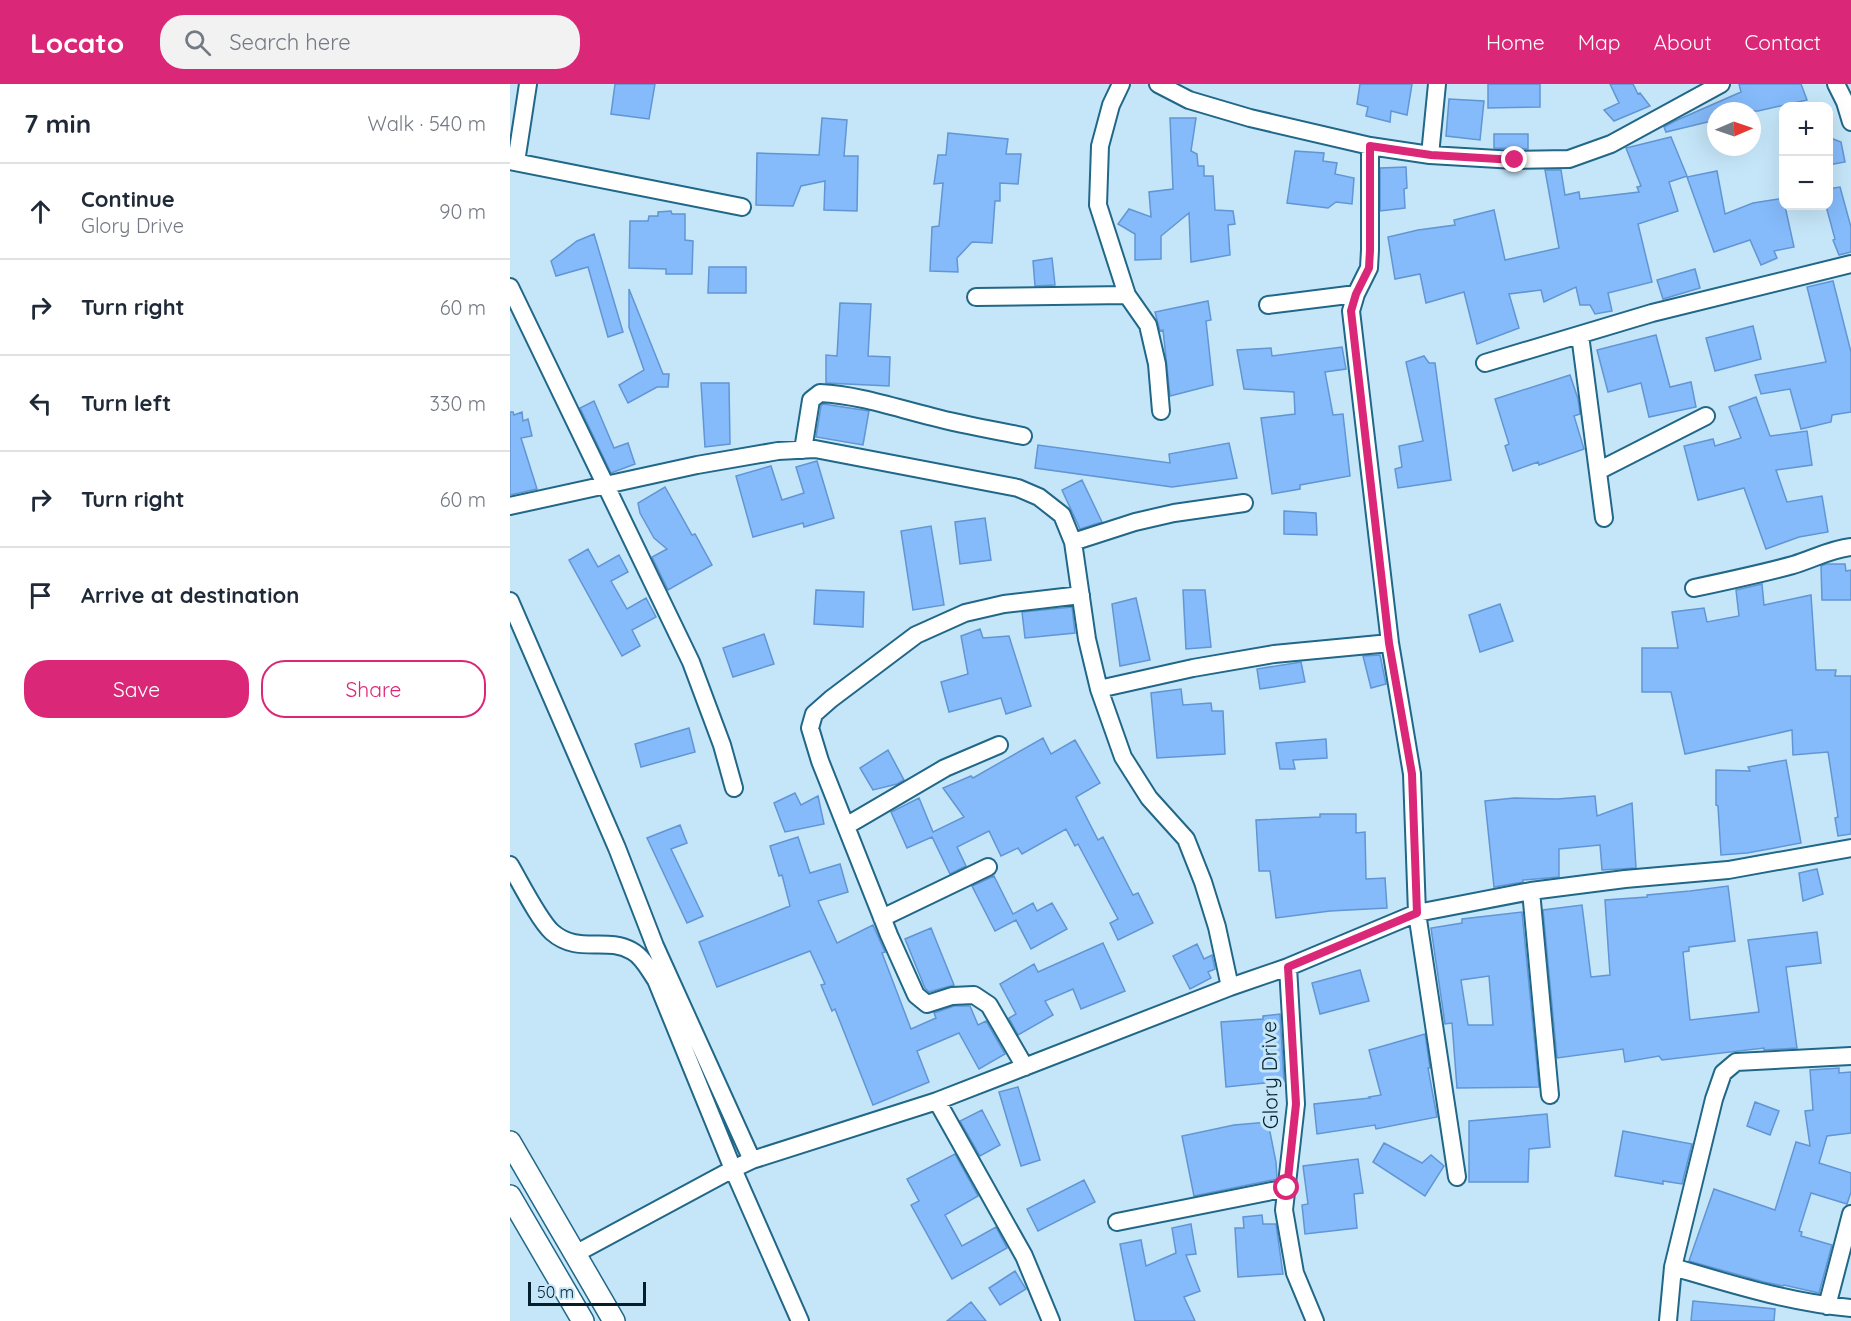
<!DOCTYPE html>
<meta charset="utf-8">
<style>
body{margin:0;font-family:Quicksand,sans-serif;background:#f2f2f3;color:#1f2937}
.controls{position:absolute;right:18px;top:18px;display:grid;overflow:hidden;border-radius:12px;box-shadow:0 6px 24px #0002}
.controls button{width:54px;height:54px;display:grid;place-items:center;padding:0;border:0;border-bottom:2px solid #e0e1e3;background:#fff;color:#1f2937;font:30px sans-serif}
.compass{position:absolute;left:1197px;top:18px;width:54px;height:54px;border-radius:50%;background:#fff;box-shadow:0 6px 24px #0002;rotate:88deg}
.scale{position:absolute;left:18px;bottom:15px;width:118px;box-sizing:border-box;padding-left:6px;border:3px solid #031f2d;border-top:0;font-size:16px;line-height:21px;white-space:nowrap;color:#031f2d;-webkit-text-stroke:4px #c5e6f9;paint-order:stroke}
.stop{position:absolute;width:18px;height:18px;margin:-14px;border:4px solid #db2777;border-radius:50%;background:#fff}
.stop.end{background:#db2777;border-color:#fff;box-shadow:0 2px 6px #0008}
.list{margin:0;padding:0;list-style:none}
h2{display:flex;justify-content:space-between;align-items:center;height:78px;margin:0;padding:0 24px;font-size:26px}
h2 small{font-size:20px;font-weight:400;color:#747a83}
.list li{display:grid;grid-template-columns:39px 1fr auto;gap:18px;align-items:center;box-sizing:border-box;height:96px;padding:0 24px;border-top:2px solid #e0e1e3}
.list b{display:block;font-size:22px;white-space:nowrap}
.list p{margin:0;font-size:20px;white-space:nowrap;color:#747a83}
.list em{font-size:20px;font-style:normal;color:#747a83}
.actions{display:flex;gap:12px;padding:18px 24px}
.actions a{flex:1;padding:14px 0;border:2px solid #db2777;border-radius:24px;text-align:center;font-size:21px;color:#db2777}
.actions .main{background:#db2777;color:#fff}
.icon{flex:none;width:33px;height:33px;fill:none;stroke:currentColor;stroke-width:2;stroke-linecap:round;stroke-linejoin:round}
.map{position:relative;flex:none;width:1341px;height:1237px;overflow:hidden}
header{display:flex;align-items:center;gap:36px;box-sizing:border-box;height:84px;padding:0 30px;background:#db2777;color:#fff}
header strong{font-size:28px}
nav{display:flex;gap:33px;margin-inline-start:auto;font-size:21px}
.search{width:420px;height:54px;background:#f2f2f3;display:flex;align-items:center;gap:15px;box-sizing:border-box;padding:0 21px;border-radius:24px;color:#747a83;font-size:22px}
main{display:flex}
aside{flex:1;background:#fff}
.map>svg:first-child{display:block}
.building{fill:#85bbfb;stroke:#6195d3;stroke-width:1.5;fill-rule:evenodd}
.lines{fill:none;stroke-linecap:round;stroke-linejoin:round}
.minor-casing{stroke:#206788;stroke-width:20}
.major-casing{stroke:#206788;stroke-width:24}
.minor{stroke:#fff;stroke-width:16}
.major{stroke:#fff;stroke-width:21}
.route{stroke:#db2777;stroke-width:8}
.labels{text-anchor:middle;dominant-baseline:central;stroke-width:6;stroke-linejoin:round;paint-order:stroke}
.street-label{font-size:21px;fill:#031f2d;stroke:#c5e6f9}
</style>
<header>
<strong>Locato</strong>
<div class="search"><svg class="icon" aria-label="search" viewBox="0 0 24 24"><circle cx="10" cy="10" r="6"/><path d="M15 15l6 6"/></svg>Search here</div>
<nav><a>Home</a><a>Map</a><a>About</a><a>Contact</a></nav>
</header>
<main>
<aside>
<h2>7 min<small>Walk · 540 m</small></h2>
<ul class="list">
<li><svg class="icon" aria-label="ahead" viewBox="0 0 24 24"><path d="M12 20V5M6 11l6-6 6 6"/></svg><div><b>Continue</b><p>Glory Drive</p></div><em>90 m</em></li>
<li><svg class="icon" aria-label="right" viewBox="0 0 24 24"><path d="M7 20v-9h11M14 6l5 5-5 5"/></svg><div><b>Turn right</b></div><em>60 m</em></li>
<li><svg class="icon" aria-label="left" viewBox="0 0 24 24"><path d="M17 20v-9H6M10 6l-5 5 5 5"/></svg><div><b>Turn left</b></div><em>330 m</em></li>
<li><svg class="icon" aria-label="right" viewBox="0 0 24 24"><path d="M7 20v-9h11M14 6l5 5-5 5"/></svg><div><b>Turn right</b></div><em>60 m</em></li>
<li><svg class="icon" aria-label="arrive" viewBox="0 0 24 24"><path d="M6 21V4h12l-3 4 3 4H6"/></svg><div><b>Arrive at destination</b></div></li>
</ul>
<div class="actions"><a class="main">Save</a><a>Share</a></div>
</aside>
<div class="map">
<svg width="1341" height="1237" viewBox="0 0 1341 1237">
<rect width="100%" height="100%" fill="#c5e6f9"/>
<path class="building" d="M 105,0 L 145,0 L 139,35 L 101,30 Z
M 850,0 L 902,0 L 897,31 L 881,27 L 880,38 L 856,32 L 858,23 L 847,20 Z
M 978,0 L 1030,0 L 1030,23 L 978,24 Z
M 1100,0 L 1123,0 L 1128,10 L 1130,9 L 1140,22 L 1104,37 L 1094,26 L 1109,19 Z
M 1229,0 L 1291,0 L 1297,16 L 1248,27 L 1206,27 L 1206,36 L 1156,48 L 1154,43 L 1165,37 L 1231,8 Z
M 939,15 L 974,17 L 970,56 L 936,52 Z
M 312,34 L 337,36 L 334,72 L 348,72 L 347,127 L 314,126 L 315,97 L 291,102 L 283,122 L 246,121 L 247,69 L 309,71 Z
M 660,34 L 686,34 L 681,67 L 687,70 L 688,82 L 694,82 L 694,92 L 703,92 L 705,126 L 723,127 L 725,140 L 718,141 L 720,171 L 681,178 L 679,129 L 651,152 L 651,175 L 625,176 L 625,150 L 608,140 L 619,125 L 641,133 L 639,108 L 663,105 Z
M 438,49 L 498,55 L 496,70 L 511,70 L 508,100 L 490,99 L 490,117 L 485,117 L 482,159 L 462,158 L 447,174 L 448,188 L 420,187 L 422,143 L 429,142 L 433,99 L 424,100 L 428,71 L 436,71 Z
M 984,50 L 1018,50 L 1018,65 L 984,64 Z
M 1161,53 L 1177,92 L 1159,98 L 1168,127 L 1128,140 L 1142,198 L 1098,209 L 1102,227 L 1085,230 L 1080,221 L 1070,221 L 1066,203 L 1034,218 L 1031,206 L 999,210 L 1009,244 L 967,260 L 954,208 L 916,219 L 910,190 L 885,195 L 878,153 L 908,146 L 945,141 L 944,136 L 984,126 L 995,176 L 1049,164 L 1035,86 L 1051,86 L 1055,111 L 1069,108 L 1070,115 L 1129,108 L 1127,103 L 1131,102 L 1116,64 Z
M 1318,53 L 1331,58 L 1335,78 L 1318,81 Z
M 785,67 L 814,69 L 813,77 L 827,79 L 825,90 L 844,94 L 842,120 L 826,118 L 818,124 L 777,119 Z
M 896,83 L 897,104 L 894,105 L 895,124 L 870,127 L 870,84 Z
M 1207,87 L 1215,130 L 1243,119 L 1274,114 L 1274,122 L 1275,122 L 1284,163 L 1264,167 L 1267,174 L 1251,181 L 1240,156 L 1204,168 L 1177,93 Z
M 1330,103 L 1341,143 L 1341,168 L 1329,171 L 1323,156 L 1325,155 L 1316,122 L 1318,122 L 1318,105 Z
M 161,127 L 162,130 L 175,130 L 175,156 L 183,157 L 182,190 L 156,190 L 156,185 L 119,184 L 120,137 L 138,137 L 139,132 L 148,132 L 148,128 Z
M 84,150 L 113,248 L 98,253 L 78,183 L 46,192 L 41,177 L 67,157 Z
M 542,174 L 545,201 L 525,202 L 523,177 Z
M 199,183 L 236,183 L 236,209 L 198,209 Z
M 1185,185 L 1190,204 L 1153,215 L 1147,196 Z
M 1323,197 L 1341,268 L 1341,328 L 1322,331 L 1321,338 L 1291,345 L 1280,305 L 1251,310 L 1245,291 L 1316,278 L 1297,203 Z
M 119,205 L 153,290 L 159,290 L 158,303 L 147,303 L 118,319 L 109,301 L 134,286 L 119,243 Z
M 698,217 L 701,236 L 696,237 L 703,301 L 660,312 L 653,246 L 650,247 L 645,228 Z
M 330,219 L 361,220 L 358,272 L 380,273 L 379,302 L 316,299 L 316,271 L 327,272 Z
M 1243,242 L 1251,275 L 1205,287 L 1196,254 Z
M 1146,251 L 1160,303 L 1181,298 L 1186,323 L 1139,333 L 1131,299 L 1098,308 L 1087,266 Z
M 832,263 L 836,285 L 815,288 L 823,331 L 833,330 L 840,392 L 790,401 L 790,405 L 762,410 L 751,334 L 785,330 L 784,308 L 734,305 L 727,266 L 761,264 L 762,272 Z
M 914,272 L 919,279 L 925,279 L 941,396 L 888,404 L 885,385 L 892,383 L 889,362 L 913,357 L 896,278 Z
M 1060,291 L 1068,315 L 1070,330 L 1064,332 L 1074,365 L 1029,381 L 1028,378 L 1003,387 L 995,362 L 999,360 L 985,315 Z
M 191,299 L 219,299 L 220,360 L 195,363 Z
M 1246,313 L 1260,352 L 1297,347 L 1302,381 L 1266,386 L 1277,418 L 1312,412 L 1318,448 L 1289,453 L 1256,465 L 1234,404 L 1188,416 L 1174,362 L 1203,355 L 1205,362 L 1231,354 L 1219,323 Z
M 84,317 L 104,364 L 118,359 L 125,380 L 101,389 L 70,324 Z
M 313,320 L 359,327 L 353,361 L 306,353 L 311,322 Z
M 0,328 L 3,328 L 4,331 L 12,328 L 13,337 L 18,335 L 22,352 L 11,354 L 27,405 L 0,411 Z
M 719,359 L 727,394 L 662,403 L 525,384 L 528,361 L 660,379 L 659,370 Z
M 307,377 L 324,434 L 294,443 L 293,439 L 243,453 L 226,392 L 261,382 L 272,416 L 294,409 L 286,383 Z
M 572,396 L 592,438 L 570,445 L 552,406 Z
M 155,403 L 182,451 L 185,450 L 202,481 L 158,506 L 142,473 L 157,465 L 144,454 L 130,429 L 128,419 Z
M 774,427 L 806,429 L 807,451 L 774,450 Z
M 475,434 L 481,476 L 450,480 L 445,438 Z
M 421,442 L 434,521 L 403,526 L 391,447 Z
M 78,465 L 88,483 L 109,471 L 118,488 L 101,497 L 117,525 L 136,514 L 146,533 L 122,546 L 130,562 L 112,572 L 59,476 Z
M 1316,480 L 1335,480 L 1336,487 L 1341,486 L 1341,516 L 1312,516 L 1311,482 Z
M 1252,500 L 1254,521 L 1301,511 L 1306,586 L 1326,586 L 1325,592 L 1341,592 L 1341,750 L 1328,752 L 1325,734 L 1328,733 L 1318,668 L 1283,671 L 1282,646 L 1175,670 L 1161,608 L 1132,608 L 1132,564 L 1168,564 L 1162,528 L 1194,524 L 1197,538 L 1229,532 L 1226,506 Z
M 306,506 L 354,508 L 353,543 L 304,540 Z
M 673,506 L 695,506 L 701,563 L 676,565 Z
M 626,514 L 640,576 L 610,582 L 602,520 Z
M 990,520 L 1003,557 L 970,568 L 959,531 Z
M 562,523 L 565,549 L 515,554 L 512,528 Z
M 470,545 L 473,554 L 499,552 L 521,622 L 496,630 L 491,614 L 439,628 L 431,598 L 458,590 L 451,552 Z
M 254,550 L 264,580 L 223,593 L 213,564 Z
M 870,571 L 876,600 L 861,604 L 853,572 Z
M 791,578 L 795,598 L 750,605 L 747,585 Z
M 671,605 L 673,621 L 701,619 L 702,627 L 713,627 L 715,670 L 647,674 L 641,609 Z
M 179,644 L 185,668 L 131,683 L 125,660 Z
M 533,654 L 541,670 L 565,656 L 590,699 L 566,713 L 588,756 L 593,753 L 623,811 L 628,809 L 643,839 L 608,856 L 600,839 L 608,835 L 568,760 L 565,762 L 556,745 L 512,770 L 508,764 L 491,772 L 479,747 L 447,763 L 456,782 L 440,790 L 422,753 L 397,764 L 381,728 L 409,714 L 423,748 L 454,733 L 433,704 L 461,692 L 463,694 Z
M 816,655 L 817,674 L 783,676 L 785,685 L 770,685 L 766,659 Z
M 378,666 L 394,696 L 387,700 L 363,706 L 350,684 Z
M 1276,676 L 1291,759 L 1237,769 L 1211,771 L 1208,722 L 1206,721 L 1206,686 L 1240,687 L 1238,683 Z
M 285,709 L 291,721 L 308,712 L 314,740 L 275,748 L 264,719 Z
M 1085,712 L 1087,732 L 1122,719 L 1126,784 L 1092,786 L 1090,761 L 1049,765 L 1049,793 L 1013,796 L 1013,798 L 984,803 L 975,717 L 1004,714 L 1047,715 Z
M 810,730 L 846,730 L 846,749 L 855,748 L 856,795 L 875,794 L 877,824 L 820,827 L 766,834 L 760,787 L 749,787 L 746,736 L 810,733 Z
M 170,741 L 177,759 L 161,765 L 193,832 L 177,839 L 137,754 Z
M 288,753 L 300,789 L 330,780 L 338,808 L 308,817 L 327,859 L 363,841 L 375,868 L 372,869 L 401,945 L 426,934 L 424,929 L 444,922 L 460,922 L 468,941 L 476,937 L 495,970 L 469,985 L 449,949 L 407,967 L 419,998 L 363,1021 L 325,925 L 322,927 L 311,901 L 315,900 L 300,867 L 207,903 L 189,858 L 280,822 L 272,791 L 269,792 L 260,762 Z
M 1307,785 L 1313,810 L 1293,817 L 1289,789 Z
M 484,792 L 503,830 L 523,819 L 527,827 L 542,819 L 557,845 L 521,865 L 506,836 L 485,847 L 462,802 Z
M 1218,802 L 1225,857 L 1179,863 L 1179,867 L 1173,868 L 1180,936 L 1249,928 L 1238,856 L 1307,848 L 1311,879 L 1276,883 L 1287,964 L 1254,966 L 1254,964 L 1152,976 L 1149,972 L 1115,978 L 1113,965 L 1047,974 L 1033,826 L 1072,821 L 1081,893 L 1100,891 L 1095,816 L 1137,813 L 1137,811 L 1180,807 Z
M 1012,828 L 1029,1003 L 947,1004 L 942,939 L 935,940 L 921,844 L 952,839 L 952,835 ZM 979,892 L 983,941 L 958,941 L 951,896 Z
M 421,844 L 444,901 L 419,908 L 415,904 L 395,855 Z
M 593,859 L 615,907 L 571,925 L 563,905 L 535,917 L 543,931 L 508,951 L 499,934 L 506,930 L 490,900 L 524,880 L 528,888 Z
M 687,860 L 694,875 L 702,871 L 705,885 L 698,888 L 701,894 L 680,905 L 663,872 Z
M 850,886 L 859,917 L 810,930 L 802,899 Z
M 770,930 L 774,997 L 716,1003 L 711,938 L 753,935 L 753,932 Z
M 915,950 L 920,984 L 918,984 L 927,1033 L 866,1045 L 865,1041 L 807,1050 L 804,1020 L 860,1014 L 859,1013 L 871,1011 L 859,966 Z
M 1329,984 L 1329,989 L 1341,988 L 1341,1049 L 1317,1052 L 1309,1079 L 1341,1089 L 1341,1108 L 1337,1120 L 1301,1109 L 1289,1147 L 1292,1148 L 1291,1152 L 1322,1161 L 1309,1209 L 1274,1201 L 1273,1202 L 1254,1198 L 1179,1177 L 1204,1105 L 1265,1126 L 1286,1058 L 1300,1062 L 1295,1027 L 1303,1026 L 1300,986 Z
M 508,1003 L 530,1076 L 511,1082 L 489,1008 Z
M 1245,1018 L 1269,1027 L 1260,1051 L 1237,1042 Z
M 472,1026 L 490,1061 L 470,1072 L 450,1037 Z
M 1037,1030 L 1040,1063 L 1019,1065 L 1018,1098 L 959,1098 L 959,1037 Z
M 758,1038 L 766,1078 L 767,1095 L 684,1112 L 672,1052 L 724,1041 Z
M 1113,1047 L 1182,1060 L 1172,1100 L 1153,1097 L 1153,1100 L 1105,1092 Z
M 874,1059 L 912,1079 L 921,1071 L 934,1082 L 915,1112 L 863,1078 Z
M 445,1070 L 468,1112 L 435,1131 L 452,1162 L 486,1143 L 497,1164 L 442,1195 L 401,1121 L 409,1117 L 397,1095 Z
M 848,1075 L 853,1109 L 844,1110 L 847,1144 L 795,1150 L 792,1121 L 798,1120 L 793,1082 Z
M 574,1096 L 585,1118 L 528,1147 L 517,1125 Z
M 752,1131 L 753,1140 L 766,1140 L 773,1190 L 728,1193 L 725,1144 L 734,1144 L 733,1133 Z
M 681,1140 L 686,1170 L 676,1171 L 690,1207 L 674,1213 L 685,1237 L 625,1237 L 610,1160 L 631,1156 L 636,1182 L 666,1169 L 662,1144 Z
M 505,1187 L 516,1205 L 490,1221 L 479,1204 Z
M 1183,1217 L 1265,1225 L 1264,1237 L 1181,1237 Z
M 461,1218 L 476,1237 L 437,1237 Z"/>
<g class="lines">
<defs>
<path id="minor" d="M 611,0 L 601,21 L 590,62 L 588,121 L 617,211 L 638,241 L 647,280 L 651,327
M 648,0 L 679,16 L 740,34 L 860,62 L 920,71 L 1005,76 L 1059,75 L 1101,60 L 1211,0
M 1326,0 L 1335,18 L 1341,38
M 860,62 L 860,166 L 859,184 L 846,210 L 841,227 L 880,559 L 902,690 L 907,829 L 947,1093
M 920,71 L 927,0
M 0,77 L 232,123
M 6,78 L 18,0
M 0,203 L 181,578 L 212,661 L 224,704
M 466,213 L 617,211
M 758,221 L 846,210
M 1070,251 L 1094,434
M 975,279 L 1142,229 L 1341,180
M 293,366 L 301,316 L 310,309 C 349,311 386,324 423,333 C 453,341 483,346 513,352
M 1088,387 L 1196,332
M 0,422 L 187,381 L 268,367 L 305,365 L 508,404 L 529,413 L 552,431 L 563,458 L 577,555 L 589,605 L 613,673 L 639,714 L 676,755 L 693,798 L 707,843 L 720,903
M 563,458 L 625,438 L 664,429 L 734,419
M 1184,504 C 1217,497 1250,490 1283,481 C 1303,475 1321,465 1341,463
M 0,517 L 107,764 L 145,862 L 242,1076
M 589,605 L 683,584 L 764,570 L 880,559
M 336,742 L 435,684 L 489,661
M 0,781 C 10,798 29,836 42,848 C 68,871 96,852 122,867 C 133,873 139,886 146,896 L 223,1085 L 290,1237
M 1021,807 L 1040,1011
M 372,834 L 478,783
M 778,883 L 786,1020 L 774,1126 L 785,1189 L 805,1237
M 515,983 L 479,921 L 464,911 L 442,912 L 417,920 L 406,911 L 379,851 L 310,677 L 300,644 L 304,630 L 321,615 L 406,551 L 455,529 L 494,520 L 571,511
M 427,1017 L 514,1172 L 541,1237
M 607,1138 L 777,1104
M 65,1170 L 223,1085 L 242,1076 L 427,1017 L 720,903 L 778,883 L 907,829 L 1021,807 L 1115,795 L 1218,786 L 1341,764
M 1163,1183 C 1221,1200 1281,1219 1341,1224
M 1317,1222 L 1341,1130
M 1158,1237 L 1163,1183 L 1204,1015 L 1213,989 L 1226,978 L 1341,972"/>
<path id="major" d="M 0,1058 L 104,1237
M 0,1112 L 73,1237"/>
</defs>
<use href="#minor" class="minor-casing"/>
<use href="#major" class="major-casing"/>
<use href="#minor" class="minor"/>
<use href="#major" class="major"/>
</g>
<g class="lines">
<path class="route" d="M 777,1104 L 786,1020 L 778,883 L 907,829 L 902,690 L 879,559 L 841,227 L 846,210 L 859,184 L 860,166 L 860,62 L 921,71 L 1005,76"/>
</g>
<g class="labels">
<g class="street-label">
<text transform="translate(759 991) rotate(-91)">Glory Drive</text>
</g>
</g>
</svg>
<div class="controls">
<button>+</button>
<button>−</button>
</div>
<svg class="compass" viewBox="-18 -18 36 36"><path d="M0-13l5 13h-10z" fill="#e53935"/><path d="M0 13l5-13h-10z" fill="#747a83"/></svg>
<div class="scale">50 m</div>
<div class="stop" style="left:777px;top:1104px"></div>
<div class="stop end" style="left:1005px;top:76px"></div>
</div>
</main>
